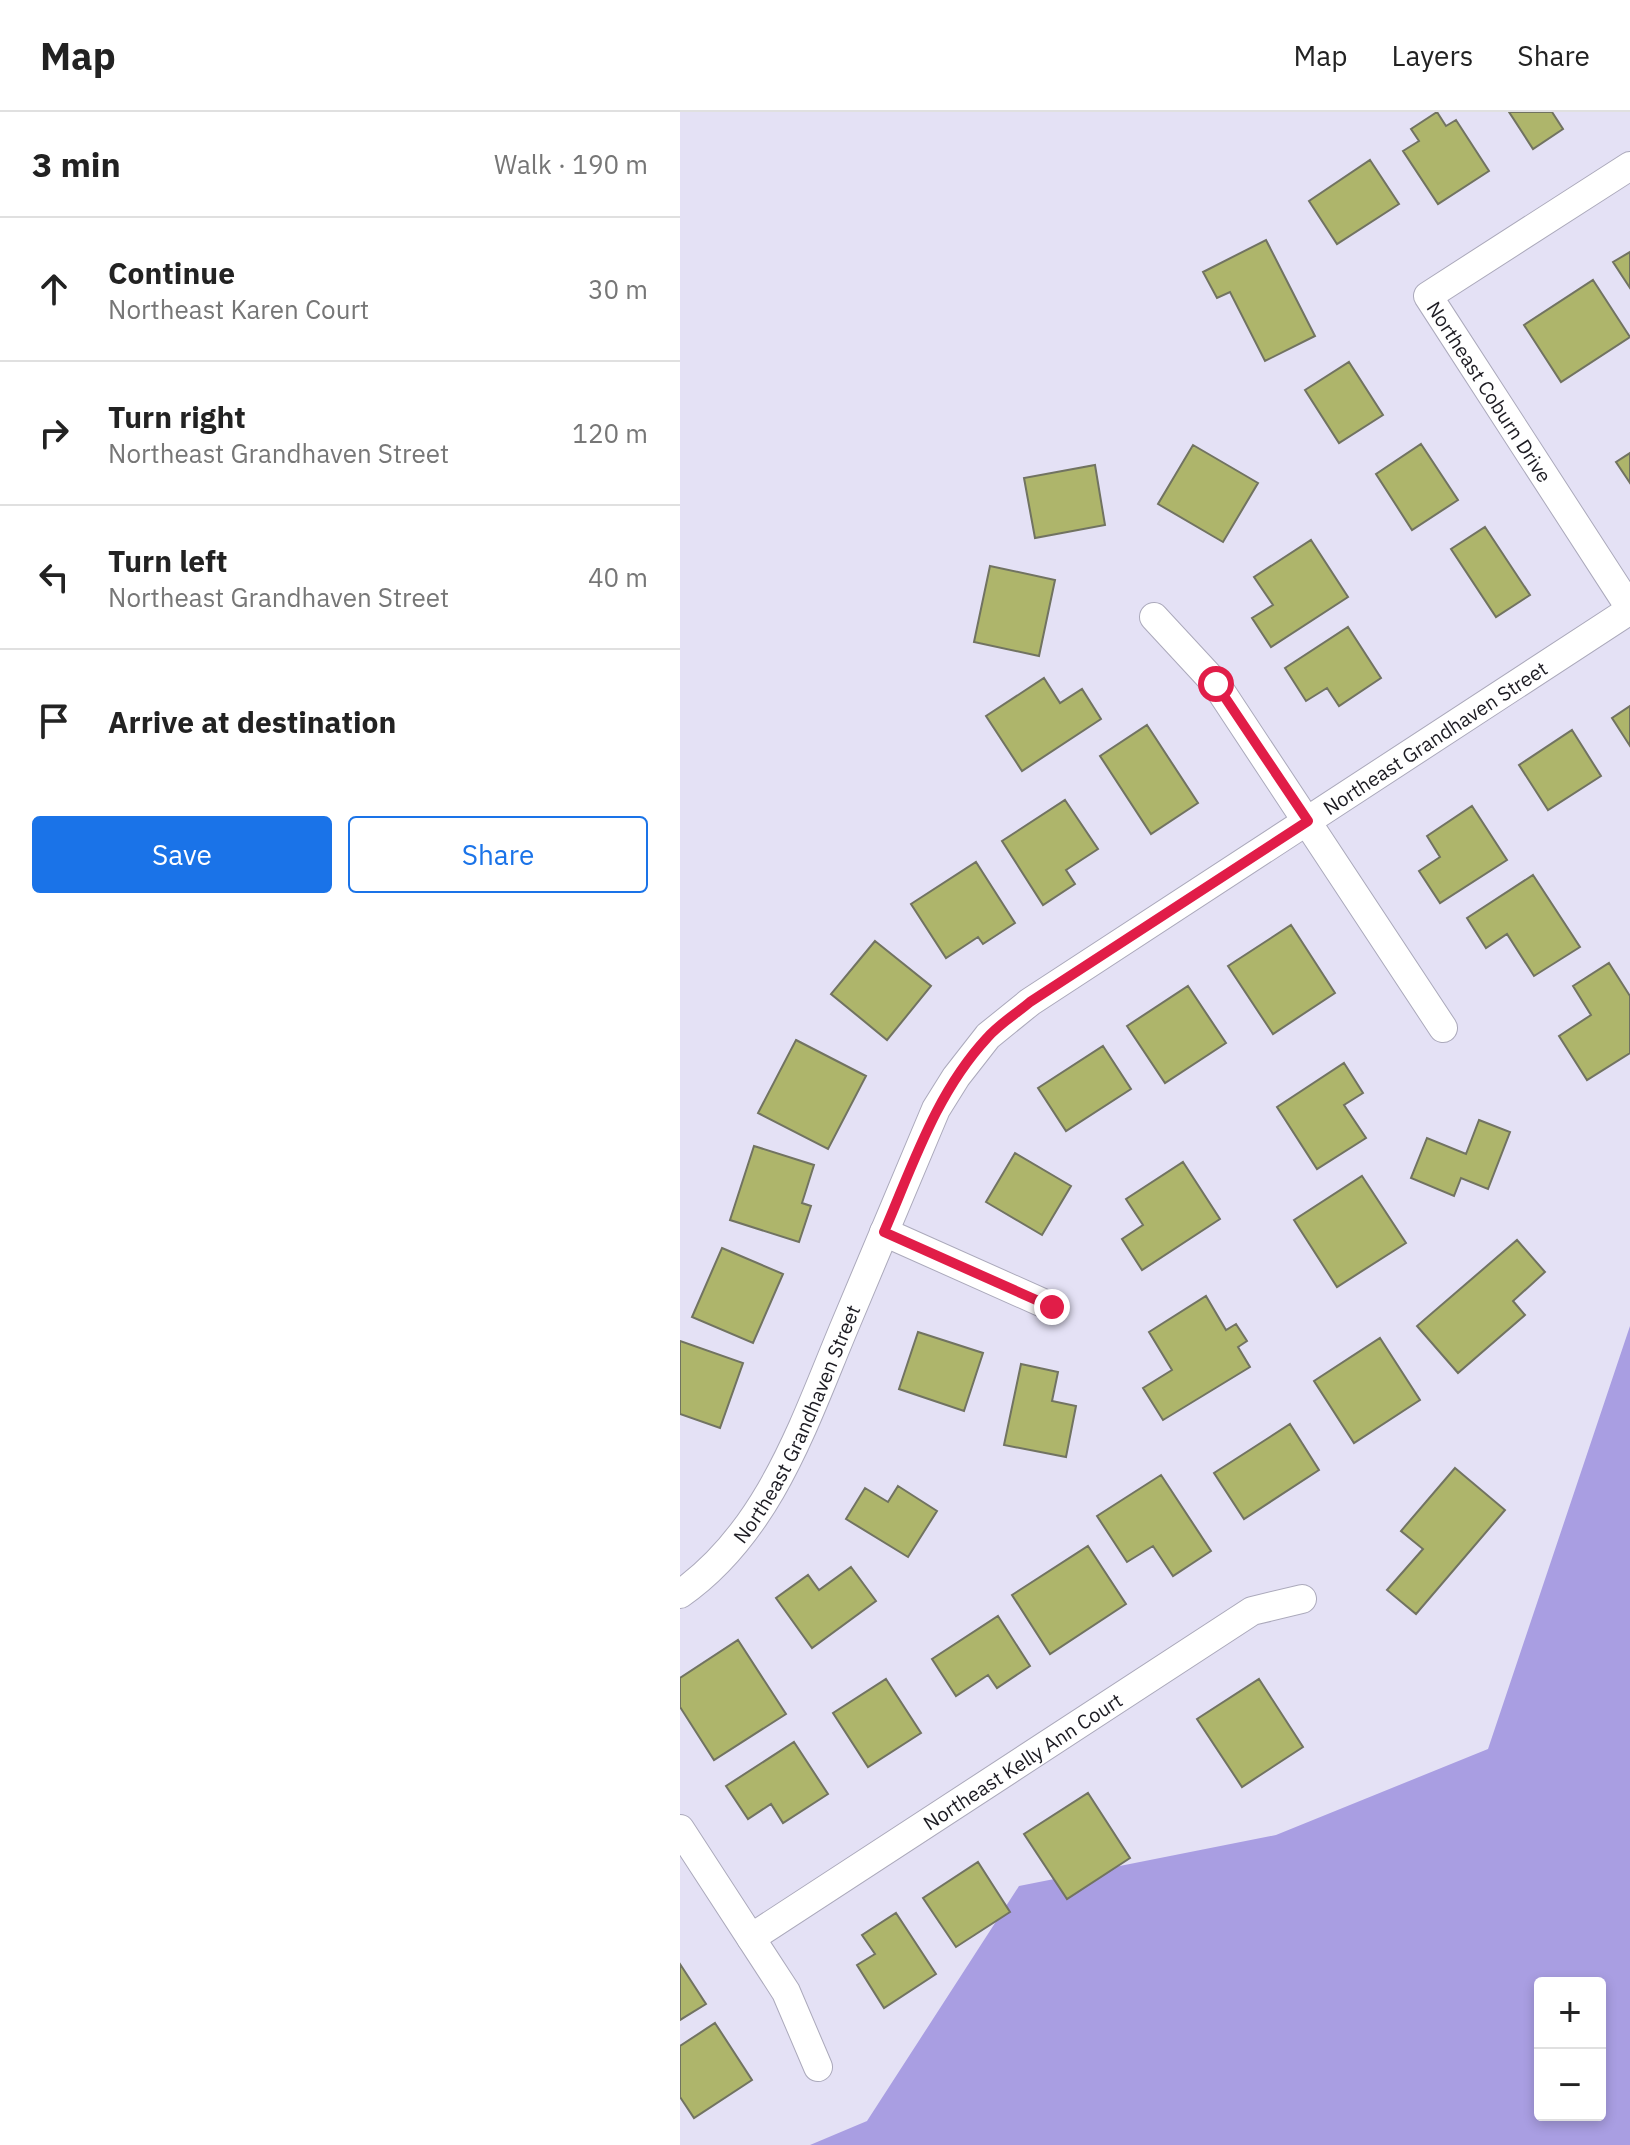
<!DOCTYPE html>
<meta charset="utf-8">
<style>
body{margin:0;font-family:"IBM Plex Sans",sans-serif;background:#f2f2f2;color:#222}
.controls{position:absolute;right:24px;bottom:24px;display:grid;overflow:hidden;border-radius:8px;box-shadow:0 4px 12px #0003}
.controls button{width:72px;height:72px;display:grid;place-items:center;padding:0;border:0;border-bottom:2px solid #e0e0e0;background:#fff;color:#222;font:40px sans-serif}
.stop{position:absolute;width:24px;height:24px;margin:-18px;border:6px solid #e11d48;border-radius:50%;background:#fff}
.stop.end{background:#e11d48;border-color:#fff;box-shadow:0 2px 8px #0008}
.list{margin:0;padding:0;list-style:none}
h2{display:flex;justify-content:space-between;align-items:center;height:104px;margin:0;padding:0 32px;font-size:34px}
h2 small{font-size:26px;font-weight:400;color:#767676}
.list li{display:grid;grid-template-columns:52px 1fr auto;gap:24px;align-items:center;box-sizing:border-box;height:144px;padding:0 32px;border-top:2px solid #e0e0e0}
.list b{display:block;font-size:30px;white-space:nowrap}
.list p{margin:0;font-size:26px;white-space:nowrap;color:#767676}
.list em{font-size:26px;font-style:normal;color:#767676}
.actions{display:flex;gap:16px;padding:24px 32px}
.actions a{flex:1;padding:18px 0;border:2px solid #1a73e8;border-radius:8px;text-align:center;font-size:28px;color:#1a73e8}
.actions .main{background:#1a73e8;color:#fff}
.icon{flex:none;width:44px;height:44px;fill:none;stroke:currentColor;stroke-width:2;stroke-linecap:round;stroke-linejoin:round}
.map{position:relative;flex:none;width:950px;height:2033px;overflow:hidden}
header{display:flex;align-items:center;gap:48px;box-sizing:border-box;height:112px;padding:0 40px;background:#fff;border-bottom:2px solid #e0e0e0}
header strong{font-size:38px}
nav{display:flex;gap:44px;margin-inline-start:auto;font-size:28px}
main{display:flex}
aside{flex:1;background:#fff}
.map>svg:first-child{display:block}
.forest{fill:#a99ee2;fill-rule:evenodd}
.building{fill:#aeb56b;stroke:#717361;stroke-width:2}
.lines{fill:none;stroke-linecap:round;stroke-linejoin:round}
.street-casing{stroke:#aba9bb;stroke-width:30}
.street{stroke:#fff;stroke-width:28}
.route{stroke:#e11d48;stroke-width:10}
.labels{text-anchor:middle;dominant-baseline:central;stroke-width:8;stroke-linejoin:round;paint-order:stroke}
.street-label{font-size:20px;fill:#1c1b22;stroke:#f1f0fc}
</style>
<header>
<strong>Map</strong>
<nav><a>Map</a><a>Layers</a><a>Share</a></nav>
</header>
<main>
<aside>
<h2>3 min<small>Walk · 190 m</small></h2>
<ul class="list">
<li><svg class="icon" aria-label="ahead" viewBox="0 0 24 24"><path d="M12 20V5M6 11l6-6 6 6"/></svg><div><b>Continue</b><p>Northeast Karen Court</p></div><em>30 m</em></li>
<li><svg class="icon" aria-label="right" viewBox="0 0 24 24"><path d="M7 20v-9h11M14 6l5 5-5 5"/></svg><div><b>Turn right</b><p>Northeast Grandhaven Street</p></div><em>120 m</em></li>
<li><svg class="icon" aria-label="left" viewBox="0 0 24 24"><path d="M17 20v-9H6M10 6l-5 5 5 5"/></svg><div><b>Turn left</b><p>Northeast Grandhaven Street</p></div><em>40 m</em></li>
<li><svg class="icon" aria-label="arrive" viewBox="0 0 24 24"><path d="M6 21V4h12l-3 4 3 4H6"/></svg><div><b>Arrive at destination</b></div></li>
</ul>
<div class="actions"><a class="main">Save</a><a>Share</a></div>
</aside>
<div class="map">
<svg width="950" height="2033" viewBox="0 0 950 2033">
<rect width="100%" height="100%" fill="#e4e1f5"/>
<path class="forest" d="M 950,1214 L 950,2033 L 130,2033 L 187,2009 L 339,1774 L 596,1723 L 808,1637 ZM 860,1871 L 920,1871 L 920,2003 L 860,2003 Z"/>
<path class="building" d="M 757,0 L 766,14 L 776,8 L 809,59 L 758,92 L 723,39 L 739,29 L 731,17 Z
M 829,0 L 872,0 L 883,17 L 853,37 Z
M 690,48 L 719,92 L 657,132 L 629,89 Z
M 586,128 L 635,224 L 585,249 L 550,180 L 537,186 L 523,160 Z
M 950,140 L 950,176 L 933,150 Z
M 913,168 L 950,225 L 881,270 L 844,213 Z
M 669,250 L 703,303 L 659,331 L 625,278 Z
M 741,332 L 778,388 L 732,418 L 696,362 Z
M 513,333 L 578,371 L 543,430 L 478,392 Z
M 950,341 L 950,371 L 936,350 Z
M 415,353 L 425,413 L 355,426 L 344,366 Z
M 805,415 L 850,483 L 816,505 L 771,437 Z
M 631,428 L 668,485 L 591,535 L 572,506 L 593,493 L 574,465 Z
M 310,454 L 375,468 L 359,544 L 294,530 Z
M 668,515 L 701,566 L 659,594 L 647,576 L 626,589 L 605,556 Z
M 364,566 L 380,591 L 402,577 L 421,607 L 342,659 L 306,604 Z
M 950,594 L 950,634 L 932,606 Z
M 467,613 L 518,691 L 471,722 L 420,644 Z
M 892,618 L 921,664 L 868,698 L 839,653 Z
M 385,688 L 418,737 L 386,758 L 395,772 L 363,793 L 322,729 Z
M 792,694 L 827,748 L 760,791 L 739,759 L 760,745 L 747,724 Z
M 296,750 L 335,811 L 303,832 L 298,825 L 266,846 L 231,792 Z
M 853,763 L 900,835 L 854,864 L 827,822 L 806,836 L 787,806 Z
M 611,813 L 655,881 L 593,922 L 548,854 Z
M 195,829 L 251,874 L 207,928 L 151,882 Z
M 929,851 L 950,884 L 950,941 L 907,968 L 879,924 L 911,903 L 893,874 Z
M 508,874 L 546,931 L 485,971 L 447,914 Z
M 116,928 L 186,964 L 148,1037 L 78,1001 Z
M 423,934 L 451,977 L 386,1019 L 358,976 Z
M 664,951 L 683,981 L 664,993 L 686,1026 L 637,1057 L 597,995 Z
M 799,1008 L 830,1020 L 808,1077 L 781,1066 L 774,1084 L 731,1066 L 747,1026 L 786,1042 Z
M 74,1034 L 134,1053 L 122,1091 L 131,1094 L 119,1130 L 50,1108 Z
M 335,1041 L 391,1074 L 362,1123 L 306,1090 Z
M 503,1050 L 540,1107 L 462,1158 L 442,1127 L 463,1113 L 446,1087 Z
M 682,1064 L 726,1131 L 657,1175 L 614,1108 Z
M 837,1128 L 865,1160 L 833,1189 L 845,1203 L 778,1261 L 737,1214 Z
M 42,1136 L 103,1162 L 73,1231 L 12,1205 Z
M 526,1184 L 546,1218 L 556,1212 L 567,1229 L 558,1235 L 570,1255 L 483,1308 L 463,1276 L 492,1258 L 469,1220 Z
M 238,1220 L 303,1241 L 284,1299 L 219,1277 Z
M 700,1226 L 740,1288 L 674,1331 L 634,1269 Z
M 0,1229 L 63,1251 L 40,1316 L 0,1302 Z
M 341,1252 L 378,1260 L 372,1289 L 396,1294 L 386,1345 L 324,1333 Z
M 610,1312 L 639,1358 L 564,1407 L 534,1361 Z
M 775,1356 L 825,1398 L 736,1502 L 707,1478 L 743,1437 L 721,1419 Z
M 481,1363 L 531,1439 L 493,1464 L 473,1434 L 447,1450 L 417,1404 Z
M 218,1374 L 257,1399 L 228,1445 L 166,1407 L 185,1376 L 208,1390 Z
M 408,1434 L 446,1492 L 370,1542 L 332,1483 Z
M 171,1455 L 196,1489 L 132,1536 L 96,1486 L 128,1463 L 139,1478 Z
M 318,1504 L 350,1554 L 317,1576 L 308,1563 L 276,1584 L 252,1547 Z
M 58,1528 L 106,1602 L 34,1648 L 0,1595 L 0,1566 Z
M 206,1567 L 241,1621 L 188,1655 L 153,1601 Z
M 579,1567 L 623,1635 L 562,1675 L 517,1607 Z
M 114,1630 L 148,1682 L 103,1711 L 91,1692 L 68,1707 L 46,1674 Z
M 408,1681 L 450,1746 L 387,1787 L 344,1722 Z
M 298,1750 L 330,1800 L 276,1835 L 243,1786 Z
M 216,1801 L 256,1862 L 204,1896 L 177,1853 L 195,1842 L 182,1823 Z
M 0,1852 L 26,1892 L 0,1908 Z
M 35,1911 L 72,1968 L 14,2006 L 0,1985 L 0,1934 Z"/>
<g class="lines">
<defs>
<g id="street">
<path id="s1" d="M 950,54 L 748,184 L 950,496"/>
<path d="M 474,505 L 536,572 L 763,916"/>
<path d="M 204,1120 L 372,1195"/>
<path id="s2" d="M 0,1482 C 90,1419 125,1308 166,1211 C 196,1140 226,1069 256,997 L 276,965 L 308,924 L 350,890 L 950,498"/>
<path d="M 0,1717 L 106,1880 L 138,1955"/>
<path id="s3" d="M 71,1826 L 572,1499 L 622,1487"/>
</g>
</defs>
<use href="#street" class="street-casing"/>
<use href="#street" class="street"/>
</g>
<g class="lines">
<path class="route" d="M 372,1195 L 204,1120 C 233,1053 256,981 307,926 C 319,912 336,902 350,890 L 628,709 L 536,572"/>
</g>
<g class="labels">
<g class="street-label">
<text stroke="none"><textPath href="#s1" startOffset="354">Northeast Coburn Drive</textPath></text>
<text stroke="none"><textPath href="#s2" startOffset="1182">Northeast Grandhaven Street</textPath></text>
<text stroke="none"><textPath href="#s2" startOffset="210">Northeast Grandhaven Street</textPath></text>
<text stroke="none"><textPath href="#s3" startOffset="324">Northeast Kelly Ann Court</textPath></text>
</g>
</g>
</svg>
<div class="controls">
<button>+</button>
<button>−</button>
</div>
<div class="stop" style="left:536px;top:572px"></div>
<div class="stop end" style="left:372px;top:1195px"></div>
</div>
</main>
